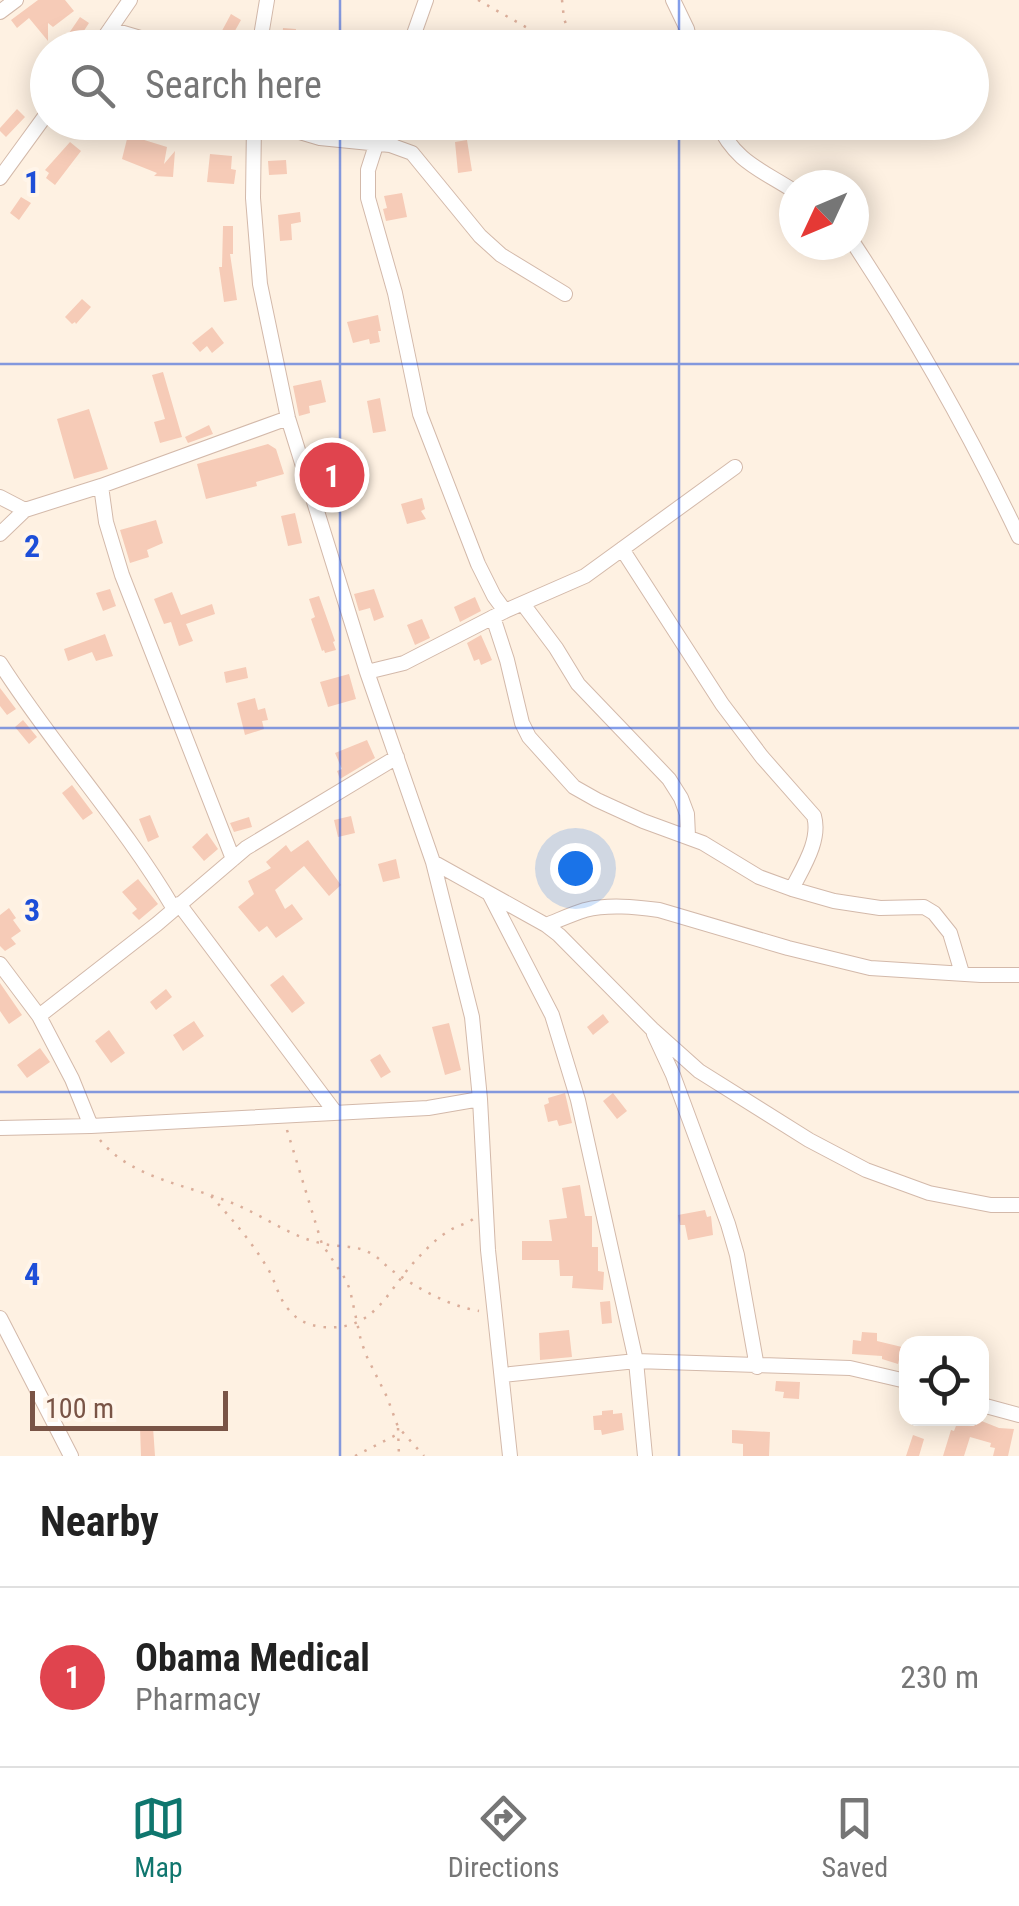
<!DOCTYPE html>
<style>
body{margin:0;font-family:"Roboto Condensed",sans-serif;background:#f6f6f6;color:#222}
.controls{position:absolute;right:30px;bottom:30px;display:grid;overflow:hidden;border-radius:20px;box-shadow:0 5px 25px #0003}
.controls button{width:90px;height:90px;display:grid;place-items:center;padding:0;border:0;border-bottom:2px solid #e0e0e0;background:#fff;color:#222;font:50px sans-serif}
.compass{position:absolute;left:779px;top:170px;width:90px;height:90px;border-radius:50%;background:#fff;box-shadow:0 5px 25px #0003;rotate:226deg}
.scale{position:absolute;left:30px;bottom:25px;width:198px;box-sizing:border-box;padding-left:10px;border:5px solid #795446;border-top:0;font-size:28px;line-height:35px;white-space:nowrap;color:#795446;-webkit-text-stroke:8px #fff5ea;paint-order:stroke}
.you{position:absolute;left:575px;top:868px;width:35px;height:35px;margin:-25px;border:8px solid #fff;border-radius:50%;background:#1a73e8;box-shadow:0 0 0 15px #1a73e833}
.badge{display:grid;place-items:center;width:65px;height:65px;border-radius:50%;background:#0f766e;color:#fff;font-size:32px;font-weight:700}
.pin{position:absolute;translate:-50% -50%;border:5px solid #fff;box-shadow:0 2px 10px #0006}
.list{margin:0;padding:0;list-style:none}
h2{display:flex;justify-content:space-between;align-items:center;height:130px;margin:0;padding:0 40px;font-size:42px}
h2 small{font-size:32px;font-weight:400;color:#767676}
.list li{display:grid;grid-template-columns:65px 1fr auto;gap:30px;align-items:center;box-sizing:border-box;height:180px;padding:0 40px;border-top:2px solid #e0e0e0}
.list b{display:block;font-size:38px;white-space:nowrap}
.list p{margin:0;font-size:32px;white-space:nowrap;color:#767676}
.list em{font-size:32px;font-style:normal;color:#767676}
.icon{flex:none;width:55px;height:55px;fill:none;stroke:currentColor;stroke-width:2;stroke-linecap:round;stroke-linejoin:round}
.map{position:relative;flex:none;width:1019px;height:1456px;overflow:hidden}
.search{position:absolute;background:#fff;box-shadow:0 5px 25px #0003;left:30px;right:30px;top:30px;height:110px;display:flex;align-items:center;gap:25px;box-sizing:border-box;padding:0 35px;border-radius:55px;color:#767676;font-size:38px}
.sheet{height:310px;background:#fff}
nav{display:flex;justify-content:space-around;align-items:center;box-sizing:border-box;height:140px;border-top:2px solid #e0e0e0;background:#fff;font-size:28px;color:#767676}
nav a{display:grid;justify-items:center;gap:5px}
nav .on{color:#0f766e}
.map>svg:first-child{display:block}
.building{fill:#f6cbb7}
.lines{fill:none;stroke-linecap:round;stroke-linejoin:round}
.minor-casing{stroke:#d3b9aa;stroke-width:16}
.path{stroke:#dbae9a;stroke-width:2.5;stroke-dasharray:2.5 8;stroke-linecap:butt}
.minor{stroke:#fff;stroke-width:14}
.grid{fill:none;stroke:#1d4ed8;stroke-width:2.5;stroke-opacity:0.55}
.grid-label{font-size:32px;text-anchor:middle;font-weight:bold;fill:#1d4ed8;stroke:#fff5ea;stroke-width:8;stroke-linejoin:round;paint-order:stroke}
</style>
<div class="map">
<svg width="1019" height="1456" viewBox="0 0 1019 1456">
<rect width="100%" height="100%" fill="#fef1e2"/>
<path class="building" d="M 38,0 L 65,0 L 74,11 L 53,27 L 48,23 L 48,41 L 29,18 L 17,28 L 11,20 Z
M 231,14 L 241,20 L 227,45 L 217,40 Z
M 80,17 L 89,23 L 76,43 L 67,36 Z
M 283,28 L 296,29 L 294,48 L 281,48 Z
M 17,109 L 25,117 L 6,137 L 0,131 L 0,128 Z
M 128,135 L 167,147 L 164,164 L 175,151 L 173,177 L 154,176 L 157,173 L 122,159 Z
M 467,140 L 472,171 L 458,173 L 455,142 Z
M 70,142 L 81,151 L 55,185 L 46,178 L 49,173 L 45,170 Z
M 210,154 L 232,156 L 231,169 L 236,170 L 234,184 L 207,182 Z
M 286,160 L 287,174 L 269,175 L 268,161 Z
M 402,193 L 407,217 L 386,221 L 383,209 L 387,208 L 384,196 Z
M 21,197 L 31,203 L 19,220 L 10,213 Z
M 300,212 L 301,222 L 291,224 L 292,240 L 280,241 L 278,215 Z
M 223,226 L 233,226 L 233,254 L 230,254 L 237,300 L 224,302 L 219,267 L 222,267 Z
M 82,299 L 91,307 L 76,324 L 75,322 L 72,324 L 65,317 Z
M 378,315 L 381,331 L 378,331 L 380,342 L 370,344 L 369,339 L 353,343 L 347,322 Z
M 212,327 L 224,343 L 212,353 L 207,346 L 200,352 L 192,343 Z
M 163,372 L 182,437 L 160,443 L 154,422 L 165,419 L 152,375 Z
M 321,380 L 326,402 L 309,406 L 310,413 L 299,416 L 293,386 Z
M 380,398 L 386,431 L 373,433 L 367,401 Z
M 89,409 L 108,469 L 74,479 L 57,419 Z
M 209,425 L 213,434 L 188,443 L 185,437 Z
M 268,444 L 276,449 L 284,474 L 256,482 L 257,486 L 206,499 L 197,464 Z
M 322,459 L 328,482 L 320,484 L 313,462 Z
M 422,498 L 425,509 L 421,511 L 426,519 L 407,524 L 401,504 Z
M 295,513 L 302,543 L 288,546 L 281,516 Z
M 156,520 L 163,543 L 147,550 L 149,557 L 130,563 L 120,530 Z
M 110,589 L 116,606 L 103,611 L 96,593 Z
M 374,589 L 384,617 L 374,621 L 370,608 L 359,611 L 354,594 Z
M 172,592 L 181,615 L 212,604 L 215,614 L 186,624 L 193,641 L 179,646 L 171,622 L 164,624 L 154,599 Z
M 319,596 L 335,641 L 333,642 L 336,650 L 325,653 L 324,650 L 322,651 L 311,619 L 315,617 L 309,599 Z
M 475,597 L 481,611 L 460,622 L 454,607 Z
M 422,619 L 430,638 L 415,645 L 407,625 Z
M 105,634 L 113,656 L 96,661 L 92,652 L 68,661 L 64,649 Z
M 481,635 L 492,660 L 481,665 L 479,659 L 474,661 L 467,643 Z
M 246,667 L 248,678 L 226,683 L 224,672 Z
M 349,674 L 356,699 L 328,707 L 320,682 Z
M 0,688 L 16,709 L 7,715 L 0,706 Z
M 255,698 L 258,710 L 265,708 L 268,720 L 262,721 L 264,729 L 245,735 L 237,703 Z
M 23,720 L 37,737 L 29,744 L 15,727 Z
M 367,740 L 375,758 L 340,779 L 337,771 L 342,769 L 335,753 Z
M 72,785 L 93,813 L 83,820 L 62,793 Z
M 150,815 L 159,837 L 148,842 L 139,819 Z
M 351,816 L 355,833 L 338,837 L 334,820 Z
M 249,817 L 252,827 L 234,832 L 230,823 Z
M 207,833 L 218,849 L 204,861 L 192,847 Z
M 308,840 L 341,885 L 329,896 L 304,866 L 275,890 L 285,909 L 292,904 L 303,919 L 276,938 L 267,926 L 259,932 L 238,907 L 254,894 L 248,881 L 271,868 L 266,862 L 286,845 L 291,852 Z
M 396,859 L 400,878 L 383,882 L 378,864 Z
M 138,879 L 158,904 L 139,920 L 132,913 L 137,909 L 122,892 Z
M 9,908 L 16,918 L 13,920 L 21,931 L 11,938 L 16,944 L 5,951 L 0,946 L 0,915 Z
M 283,975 L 305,1003 L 292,1013 L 270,985 Z
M 0,983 L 22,1015 L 9,1024 L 0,1011 Z
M 166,989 L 172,997 L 156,1010 L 150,1002 Z
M 603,1014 L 609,1022 L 593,1035 L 587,1027 Z
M 194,1021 L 204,1036 L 183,1051 L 173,1035 Z
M 449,1023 L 461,1070 L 445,1075 L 432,1027 Z
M 109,1030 L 125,1053 L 111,1063 L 95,1041 Z
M 40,1048 L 50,1062 L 27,1078 L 17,1065 Z
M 380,1054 L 391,1072 L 381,1078 L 370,1060 Z
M 565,1093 L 572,1123 L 559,1126 L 557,1120 L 548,1122 L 544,1105 L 549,1103 L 548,1098 Z
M 613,1093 L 627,1111 L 617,1119 L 603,1101 Z
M 580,1185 L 585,1216 L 592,1216 L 592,1247 L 598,1247 L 598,1271 L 604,1272 L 603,1290 L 572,1288 L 573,1276 L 560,1276 L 559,1260 L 522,1260 L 522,1241 L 552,1241 L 549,1220 L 567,1218 L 562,1188 Z
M 705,1210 L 707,1217 L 711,1216 L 713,1235 L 688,1240 L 685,1225 L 680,1225 L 678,1215 Z
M 610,1301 L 612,1323 L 602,1324 L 600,1302 Z
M 569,1330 L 572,1357 L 540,1360 L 539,1333 Z
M 862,1332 L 877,1333 L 877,1341 L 902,1347 L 898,1364 L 882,1359 L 882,1356 L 852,1354 L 853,1340 L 861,1341 Z
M 776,1381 L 800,1382 L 799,1399 L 783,1398 L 784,1392 L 775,1391 Z
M 613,1410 L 613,1414 L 622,1413 L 624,1430 L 602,1435 L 601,1430 L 594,1430 L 593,1416 L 602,1415 L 602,1411 Z
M 959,1418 L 974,1418 L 999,1428 L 1014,1429 L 1008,1456 L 993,1456 L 995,1448 L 990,1447 L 991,1443 L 970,1437 L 964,1456 L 943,1456 L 951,1430 L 954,1431 Z
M 140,1427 L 153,1427 L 155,1456 L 141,1456 Z
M 732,1430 L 770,1432 L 769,1456 L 743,1456 L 743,1444 L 732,1443 Z
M 913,1435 L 924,1439 L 919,1456 L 906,1456 Z"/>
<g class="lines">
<defs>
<path id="minor" d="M 673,0 L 687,29 L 691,48
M 0,12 L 16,0
M 110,29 L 174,48
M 97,48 L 130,0
M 259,48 L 267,0
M 409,48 L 426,0
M 254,122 L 253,198 L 260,284 L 288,418 L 367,672 L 433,862 L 472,1017 L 480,1099 L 488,1250 L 510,1456
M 266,122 L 320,138 L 390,145 L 412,153 L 480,236 L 501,255 L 565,294
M 717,122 C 735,162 760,169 794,191
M 376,145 L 368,170 L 368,198 L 395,293 L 420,414 L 478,564 L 494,596 L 505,611
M 390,145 L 393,122
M 0,178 L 48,112
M 854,244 C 916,338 971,436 1019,537
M 101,486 L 106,522 L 122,575 L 233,859
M 0,497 L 25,510
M 0,534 L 25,510 L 101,486 L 288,418
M 622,549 L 722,704 L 762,757 L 814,816 C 821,840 803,867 792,889
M 523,604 L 556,648 L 578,684 L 669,779 L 681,798 L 687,814 L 688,836
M 493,617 L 507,660 L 522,723 L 529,737 L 574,787 L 597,800 L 643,821 L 703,843 L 759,877 L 792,889 L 834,901 L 880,908 L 924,907 L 934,913 L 950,933 L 962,973
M 0,663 C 54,748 123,822 174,909
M 367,672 L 404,663 L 505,611 L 585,576 L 735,467
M 433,862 L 546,925 L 559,935 L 652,1029 L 699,1071 L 809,1140 L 866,1170 L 929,1193 L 991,1205 L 1019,1205
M 490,895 L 552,1015 L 578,1100 L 636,1361 L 645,1456
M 179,904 L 335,1112
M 546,925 C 559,920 572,914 585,910 C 609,904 635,907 659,910 L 788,948 L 870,968 L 981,975 L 1019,975
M 0,964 L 39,1016 L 72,1079 L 91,1126
M 39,1016 L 157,924 L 246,848 L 397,757
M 654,1034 L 673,1075 L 728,1224 L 737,1255 L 757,1367
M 0,1128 L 91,1126 L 428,1108 L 480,1099
M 0,1318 L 71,1456
M 502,1375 L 636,1361 L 850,1368 L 906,1381
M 982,1405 L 1019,1415"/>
</defs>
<use href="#minor" class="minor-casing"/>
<path class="path" d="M 478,0 L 563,48
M 562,0 L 564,19 L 576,48
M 287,1130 L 322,1244 L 346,1280 L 350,1290 L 361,1341 L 367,1357 L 387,1397 L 398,1427 L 424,1456
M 100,1140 C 133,1180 191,1185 237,1205 C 265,1217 290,1236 320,1243 C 337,1248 356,1244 372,1254 C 379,1258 384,1264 390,1269 C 415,1287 448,1306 479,1311
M 211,1196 C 232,1219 252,1242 268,1269 C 276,1282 278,1298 289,1310 C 298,1321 308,1325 322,1327 C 376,1332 386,1291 417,1259 C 427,1248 439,1236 452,1229 C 459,1225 467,1224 473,1219
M 398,1428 L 399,1456
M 355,1456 L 398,1434"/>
<use href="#minor" class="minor"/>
</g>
<path class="grid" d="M 340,0 L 340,48M 679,0 L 679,48M 340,122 L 340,1456M 679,122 L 679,1456M 0,364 L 1019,364M 0,728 L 1019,728M 0,1092 L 1019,1092"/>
<g class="grid-label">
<text x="32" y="193">1</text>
<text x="32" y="557">2</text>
<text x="32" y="921">3</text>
<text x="32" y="1285">4</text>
</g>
</svg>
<div class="controls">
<button><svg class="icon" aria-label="locate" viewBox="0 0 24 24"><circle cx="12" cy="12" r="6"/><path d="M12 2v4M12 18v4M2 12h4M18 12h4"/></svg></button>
</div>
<svg class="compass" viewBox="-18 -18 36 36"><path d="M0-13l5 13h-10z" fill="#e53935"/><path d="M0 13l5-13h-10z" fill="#767676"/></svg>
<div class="scale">100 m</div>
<div class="you"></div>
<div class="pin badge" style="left:332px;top:475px;background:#e0444e">1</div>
<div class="search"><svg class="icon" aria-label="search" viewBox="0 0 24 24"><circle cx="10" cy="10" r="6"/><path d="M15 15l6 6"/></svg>Search here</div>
</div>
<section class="sheet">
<h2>Nearby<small></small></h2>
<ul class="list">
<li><span class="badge" style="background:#e0444e">1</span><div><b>Obama Medical</b><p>Pharmacy</p></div><em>230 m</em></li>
</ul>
</section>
<nav>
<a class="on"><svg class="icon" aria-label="map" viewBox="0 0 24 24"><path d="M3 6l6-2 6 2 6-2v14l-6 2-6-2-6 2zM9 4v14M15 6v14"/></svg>Map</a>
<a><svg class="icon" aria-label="directions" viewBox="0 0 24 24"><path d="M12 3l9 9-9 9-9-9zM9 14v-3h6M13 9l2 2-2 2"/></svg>Directions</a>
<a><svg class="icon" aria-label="saved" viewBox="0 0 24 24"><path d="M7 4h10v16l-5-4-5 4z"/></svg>Saved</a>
</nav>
